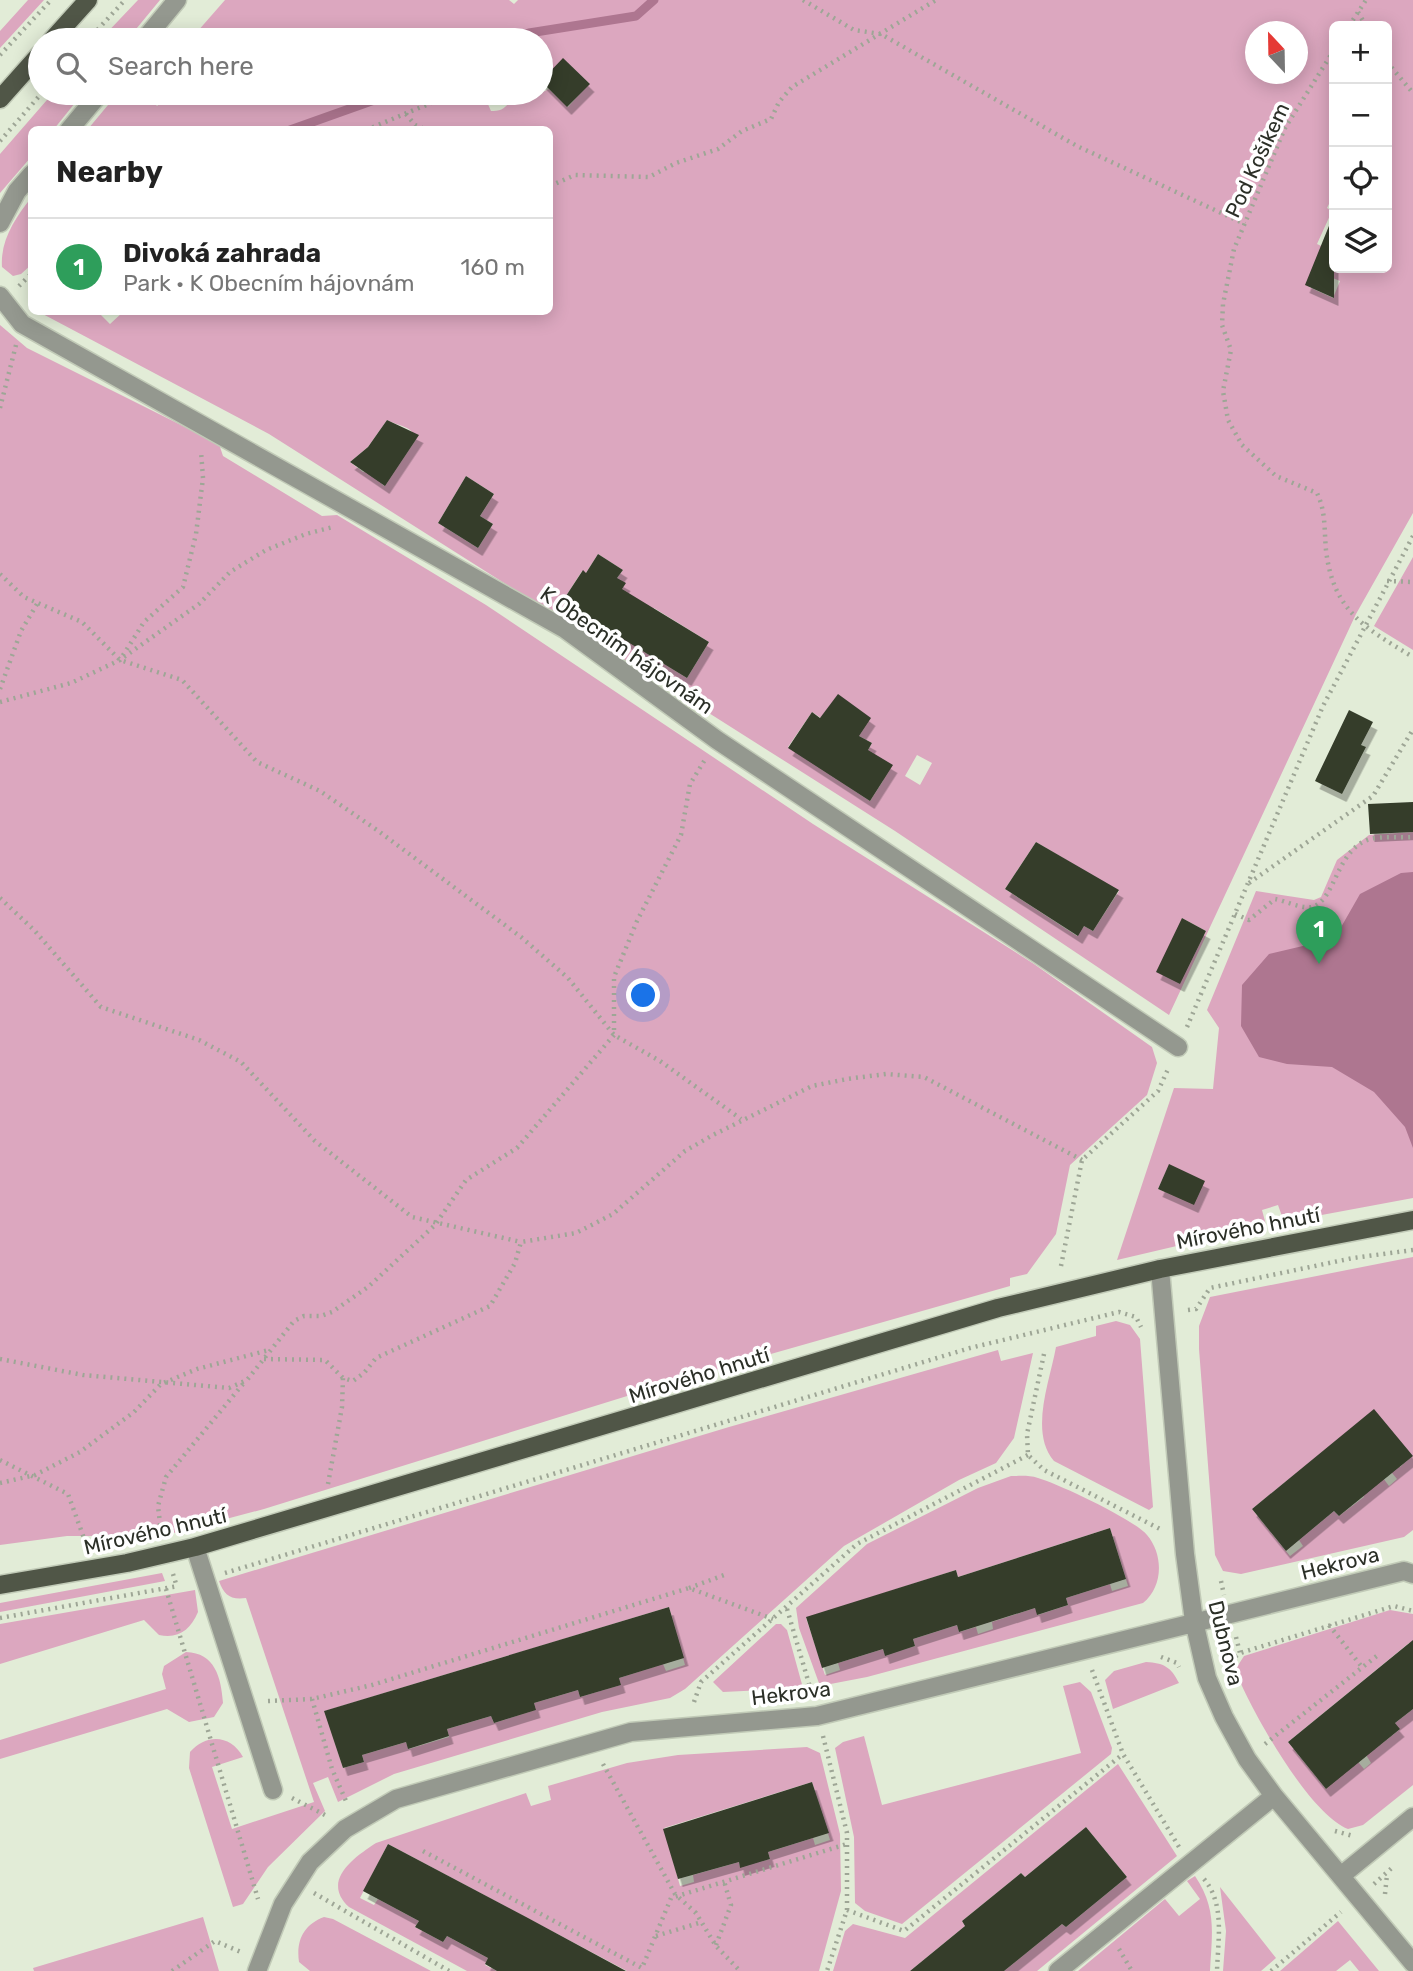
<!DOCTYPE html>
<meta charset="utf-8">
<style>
body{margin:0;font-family:Rubik,sans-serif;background:#f6f6f6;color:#222}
.controls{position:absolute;right:21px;top:21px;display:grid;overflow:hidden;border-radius:10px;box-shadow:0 4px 18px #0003}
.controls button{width:63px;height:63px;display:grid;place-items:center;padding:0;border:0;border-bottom:2px solid #e0e0e0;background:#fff;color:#222;font:35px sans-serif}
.compass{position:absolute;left:1245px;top:21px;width:63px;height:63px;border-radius:50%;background:#fff;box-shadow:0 4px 18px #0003;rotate:338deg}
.you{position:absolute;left:644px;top:996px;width:24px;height:24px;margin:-18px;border:5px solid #fff;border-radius:50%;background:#1a73e8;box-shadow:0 0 0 10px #1a73e833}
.badge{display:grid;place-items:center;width:46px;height:46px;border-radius:50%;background:#ac2a75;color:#fff;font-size:23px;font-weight:700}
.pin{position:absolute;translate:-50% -58px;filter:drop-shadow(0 2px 4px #0008)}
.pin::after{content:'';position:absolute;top:37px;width:24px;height:21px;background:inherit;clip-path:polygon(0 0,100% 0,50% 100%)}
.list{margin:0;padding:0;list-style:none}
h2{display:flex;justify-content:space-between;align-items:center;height:91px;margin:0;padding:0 28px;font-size:30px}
h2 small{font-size:23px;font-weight:400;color:#767676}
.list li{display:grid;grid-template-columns:46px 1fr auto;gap:21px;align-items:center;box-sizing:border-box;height:98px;padding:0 28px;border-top:2px solid #e0e0e0}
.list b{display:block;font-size:26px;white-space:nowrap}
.list p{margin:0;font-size:23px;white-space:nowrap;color:#767676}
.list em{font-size:23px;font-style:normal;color:#767676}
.icon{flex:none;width:38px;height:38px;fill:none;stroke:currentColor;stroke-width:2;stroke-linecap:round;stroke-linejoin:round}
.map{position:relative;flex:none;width:1413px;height:1971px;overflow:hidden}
.search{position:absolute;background:#fff;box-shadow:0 4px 18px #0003;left:28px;top:28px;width:525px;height:77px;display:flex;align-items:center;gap:18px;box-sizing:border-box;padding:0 24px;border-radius:38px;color:#767676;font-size:26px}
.panel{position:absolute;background:#fff;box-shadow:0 4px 18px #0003;left:28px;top:126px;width:525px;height:189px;border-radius:10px}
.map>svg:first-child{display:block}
.green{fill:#dca7bf;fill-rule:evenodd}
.water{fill:#ae7690}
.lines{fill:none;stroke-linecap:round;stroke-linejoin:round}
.stream{stroke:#ae7690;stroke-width:9}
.building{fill:#353c2c;filter:url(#shadow)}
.minor-casing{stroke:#c1cab7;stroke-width:21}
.major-casing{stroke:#c1cab7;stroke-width:21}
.path{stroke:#9ea696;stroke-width:4.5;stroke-dasharray:2 5;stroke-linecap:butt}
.minor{stroke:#94988f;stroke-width:18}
.major{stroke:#505647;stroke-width:18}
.labels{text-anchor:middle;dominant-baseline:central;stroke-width:7;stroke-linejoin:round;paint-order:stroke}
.street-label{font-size:21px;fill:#2b2f27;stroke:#fff}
</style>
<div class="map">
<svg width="1413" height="1971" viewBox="0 0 1413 1971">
<defs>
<filter id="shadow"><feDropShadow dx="4.5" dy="8" stdDeviation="0" flood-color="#0004"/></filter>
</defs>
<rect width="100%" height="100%" fill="#e2ecd7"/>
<path class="green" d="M 28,0 L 44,0 L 0,48 L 0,31 Z
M 138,0 L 160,0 L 127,40 L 100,40 Z
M 225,0 L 509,0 L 514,4 L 518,0 L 1413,0 L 1413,513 L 1356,614 L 1169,1015 L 895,831 L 269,434 L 39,312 L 98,312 L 110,324 L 123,312 L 550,312 L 550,130 L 88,129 L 118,93 L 145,93 L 157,106 L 172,93 L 215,93 L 225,102 L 235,93 L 483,93 L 491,111 C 506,112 508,103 516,93 L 541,93 L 549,89 L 568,107 L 589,83 L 563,59 L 541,81 L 541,40 L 205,40 L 197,32 ZM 1334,26 L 1387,26 L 1387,268 L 1334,268 L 1334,252 L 1317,244 L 1332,211 L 1327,208 L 1329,204 L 1334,205 ZM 1256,32 L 1298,32 L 1298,74 L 1256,74 ZM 1316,271 L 1340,281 L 1333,298 L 1309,287 ZM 387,420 C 398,426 413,426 416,439 L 384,486 L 370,471 L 363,472 L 350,462 L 368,447 ZM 466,476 L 494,494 L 480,516 L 493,524 L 478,548 L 438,523 ZM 598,554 L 623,570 L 617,578 L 618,594 L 631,602 L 611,634 L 562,602 L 582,571 L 586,573 ZM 654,608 L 709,642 L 687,678 L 643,651 L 638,632 ZM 812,712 L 856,741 L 859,736 L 872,743 L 868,750 L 883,781 L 870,801 L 788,747 ZM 917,755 L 932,763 L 920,785 L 905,776 ZM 1036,842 L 1119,891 L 1093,931 L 1084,926 L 1077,936 L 1005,889 ZM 1182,918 L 1206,931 L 1180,983 Z
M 53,93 L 83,93 L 54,129 L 32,130 L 31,157 L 0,193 L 0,154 Z
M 31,198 L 31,265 L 21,274 L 13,276 L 2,267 C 0,240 16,217 31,198 Z
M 0,325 L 27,348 L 219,444 L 223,456 L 322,516 L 337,515 L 486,605 L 813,824 L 1034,964 L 1152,1047 L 1157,1063 L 1147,1095 L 1070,1165 L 1056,1234 L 1027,1274 L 1010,1278 L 1010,1286 L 669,1383 L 264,1509 L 128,1545 L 126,1536 L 67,1536 L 0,1545 Z
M 1413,557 L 1413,650 L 1374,626 Z
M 1413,832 L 1413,1198 L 1284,1222 L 1278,1205 L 1262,1210 L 1266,1225 L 1117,1260 L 1174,1088 L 1213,1089 L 1219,1028 L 1207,1010 L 1256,891 L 1314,900 L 1321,897 L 1337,860 L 1369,835 ZM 1169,1165 L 1204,1181 L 1194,1204 L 1158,1189 Z
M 1413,1257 L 1413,1530 L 1404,1537 L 1241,1574 L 1223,1571 L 1215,1555 L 1199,1349 L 1199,1326 L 1210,1297 ZM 1374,1410 L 1412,1456 L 1400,1467 L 1395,1462 L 1388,1468 L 1397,1479 L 1389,1486 L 1380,1474 L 1359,1491 L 1364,1497 L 1339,1516 L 1334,1511 L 1299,1540 L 1303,1546 L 1290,1556 L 1252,1509 Z
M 1116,1321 L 1130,1325 L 1140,1339 L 1153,1507 L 1149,1510 L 1054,1461 C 1029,1432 1050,1381 1056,1347 L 1096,1336 L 1096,1326 Z
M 998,1350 L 1001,1361 L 1033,1353 L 1014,1438 L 996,1463 L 959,1480 L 844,1546 L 685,1689 L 670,1698 L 602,1712 L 394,1774 L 338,1802 L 328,1777 L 313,1783 L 325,1811 L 268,1867 L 243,1904 L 233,1907 L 189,1768 L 190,1752 C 207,1733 231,1735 243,1757 L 212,1767 L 232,1829 L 314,1802 L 246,1598 C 230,1600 224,1595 219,1581 L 729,1427 ZM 669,1607 L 685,1665 L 666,1671 L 663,1664 L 619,1678 L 620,1685 L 580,1697 L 578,1690 L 534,1703 L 535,1710 L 494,1723 L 491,1716 L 447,1729 L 449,1737 L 409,1749 L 406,1742 L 362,1755 L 364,1762 L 343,1768 L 325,1711 Z
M 1011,1476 C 1020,1476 1029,1475 1038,1478 C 1059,1484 1135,1520 1147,1535 C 1164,1555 1163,1587 1143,1603 L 867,1677 L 820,1686 L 799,1628 L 796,1608 L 867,1544 L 978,1488 ZM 1110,1528 L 1128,1586 L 1112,1591 L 1110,1584 L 1066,1598 L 1068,1605 L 1038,1615 L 1035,1608 L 992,1622 L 993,1629 L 978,1634 L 976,1627 L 959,1632 L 957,1625 L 913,1639 L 915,1646 L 885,1655 L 883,1649 L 838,1663 L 840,1670 L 825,1675 L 806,1618 L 956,1570 L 958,1577 Z
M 162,1573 L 165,1581 L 0,1612 L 0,1603 Z
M 195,1590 L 198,1612 C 190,1630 179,1639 159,1635 L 144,1620 L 0,1664 L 0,1624 Z
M 1390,1610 L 1413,1614 L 1413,1646 L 1409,1643 L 1288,1742 L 1326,1789 L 1354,1757 L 1364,1769 L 1371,1763 L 1363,1750 L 1375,1749 L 1399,1730 L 1395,1723 L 1413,1709 L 1413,1785 L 1363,1825 L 1348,1829 C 1308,1813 1251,1710 1235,1670 L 1244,1656 Z
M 776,1624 L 781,1624 L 787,1630 L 803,1688 L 723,1692 L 713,1682 Z
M 186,1652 C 215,1653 221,1677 223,1703 L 214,1717 L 189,1722 L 167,1709 L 0,1759 L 0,1740 L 166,1689 L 162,1674 L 164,1666 Z
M 1146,1662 C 1164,1663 1171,1667 1179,1683 L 1113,1709 L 1105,1680 L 1114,1671 Z
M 1080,1682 L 1091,1692 L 1112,1748 L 1111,1754 L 902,1924 L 865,1911 L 855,1903 L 854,1837 L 835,1748 L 843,1742 L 864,1736 L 882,1805 L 1081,1753 L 1063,1686 Z
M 807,1747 L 820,1753 L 840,1834 L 841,1891 L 819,1971 L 627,1971 L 388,1844 L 360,1898 L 374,1905 L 378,1899 L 419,1921 L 415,1927 L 443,1942 L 447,1936 L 488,1958 L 485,1965 L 497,1971 L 467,1971 L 349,1907 C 321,1881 353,1858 376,1843 L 526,1793 L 531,1806 L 551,1800 L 548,1786 L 627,1763 L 678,1755 ZM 812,1782 L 830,1840 L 815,1845 L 813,1838 L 768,1852 L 770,1859 L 740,1867 L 739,1862 L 693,1875 L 694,1882 L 680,1886 L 664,1828 Z
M 1118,1764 L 1177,1856 L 1037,1971 L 1004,1971 L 1062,1924 L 1066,1927 L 1127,1877 L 1086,1827 L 1025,1877 L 1021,1873 L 962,1921 L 965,1926 L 910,1971 L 833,1971 L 845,1931 L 853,1924 L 905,1938 Z
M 1195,1876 C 1217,1909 1212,1932 1210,1971 L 1078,1971 L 1165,1899 L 1179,1916 L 1200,1899 L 1187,1881 Z
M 1220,1887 L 1276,1958 L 1261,1971 L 1223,1971 L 1226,1931 Z
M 203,1917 L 219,1971 L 34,1971 L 33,1968 Z
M 324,1917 L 333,1919 L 431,1971 L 310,1971 L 299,1962 C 296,1941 303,1925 324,1917 Z
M 1338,1921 L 1379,1971 L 1359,1971 L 1350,1960 L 1336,1971 L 1280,1971 Z"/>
<path class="water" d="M 1413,872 L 1413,1148 L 1405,1127 L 1374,1092 L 1332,1067 L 1287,1064 L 1259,1057 L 1241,1026 L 1242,985 L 1269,954 L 1324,941 L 1340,929 L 1360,894 L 1401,873 Z"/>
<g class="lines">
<path class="stream" d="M 507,40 L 529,33 L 636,16 L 654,0
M 290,130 L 394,93"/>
</g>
<path class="building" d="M 563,58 L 590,84 L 567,107 L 541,81 Z
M 1333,216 L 1334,216 L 1334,298 L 1305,285 Z
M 387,420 L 419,435 L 385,486 L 350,462 L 368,447 Z
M 466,476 L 494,494 L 480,516 L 493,524 L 478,548 L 438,523 Z
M 598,554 L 623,570 L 617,578 L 626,583 L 622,589 L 709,642 L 687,678 L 562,602 L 583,570 L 586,573 Z
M 838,694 L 871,718 L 859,736 L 872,743 L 868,750 L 893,765 L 870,801 L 788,748 L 812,712 L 820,718 Z
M 1349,710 L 1373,722 L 1361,745 L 1366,747 L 1342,794 L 1315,781 Z
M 1413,802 L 1413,832 L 1370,834 L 1368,804 Z
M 1036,842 L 1119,890 L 1093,931 L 1084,926 L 1078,936 L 1005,889 Z
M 1182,918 L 1206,931 L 1180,984 L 1156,972 Z
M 1169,1164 L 1205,1181 L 1194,1205 L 1158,1189 Z
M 1374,1409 L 1413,1456 L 1339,1516 L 1334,1511 L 1286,1551 L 1252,1509 Z
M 1110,1528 L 1126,1579 L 1066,1598 L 1068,1605 L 1037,1615 L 1035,1608 L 959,1632 L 957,1625 L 913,1639 L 915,1646 L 885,1656 L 883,1649 L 822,1668 L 806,1617 L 956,1570 L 958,1577 Z
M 669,1607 L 684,1658 L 619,1678 L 621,1685 L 580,1697 L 578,1690 L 534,1703 L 536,1710 L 494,1723 L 491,1716 L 447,1729 L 449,1736 L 408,1749 L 406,1742 L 362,1755 L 364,1762 L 343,1768 L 324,1711 Z
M 1413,1640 L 1413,1709 L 1395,1723 L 1400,1729 L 1326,1789 L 1288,1742 Z
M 812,1782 L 829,1833 L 768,1852 L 770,1859 L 740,1868 L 739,1862 L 678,1879 L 663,1829 Z
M 1086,1827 L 1127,1877 L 1066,1927 L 1062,1924 L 1004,1971 L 910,1971 L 965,1926 L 962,1921 L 1021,1873 L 1025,1877 Z
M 388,1844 L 528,1918 L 626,1971 L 497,1971 L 485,1964 L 488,1958 L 447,1936 L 443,1942 L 415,1927 L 419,1921 L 363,1891 Z"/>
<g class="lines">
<defs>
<path id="minor" d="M 144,40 L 177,0
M 69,130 L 100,93
M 0,223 L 17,191 L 32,174
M 0,296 L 22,324 L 565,629 L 717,740 L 1178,1047
M 1160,1269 L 1185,1554 L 1194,1621 L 1207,1678 L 1224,1717 L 1247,1759 L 1274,1796 L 1413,1963
M 195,1547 L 273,1790
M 1342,1875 L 1413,1817
M 257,1971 L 283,1904 L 310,1862 L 345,1829 L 396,1799 L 631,1732 L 817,1716 L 1404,1571 L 1413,1574
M 1058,1971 L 1274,1796"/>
<path id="major" d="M 52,40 L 88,0
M 0,99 L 40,54
M 0,1585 L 127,1563 L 195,1547 L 998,1308 L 1160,1269 L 1413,1220"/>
</defs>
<use href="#minor" class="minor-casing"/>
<use href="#major" class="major-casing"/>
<path class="path" d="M 803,0 L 854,30 L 881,34 L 1077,146 L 1245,224
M 1358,12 L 1366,26
M 1349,26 L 1366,0
M 88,40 L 125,0
M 1334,50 L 1285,128 L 1234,249 L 1223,304 L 1222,325 L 1231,350 L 1223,391 L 1228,420 L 1242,445 L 1276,476 L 1317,493 C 1326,512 1324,529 1326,550 C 1333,611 1365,628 1413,657
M 0,55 L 51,0
M 1387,62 L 1413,93
M 406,114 L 415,125 L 427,130
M 366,130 L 455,93
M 0,141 L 42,93
M 550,186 L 575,175 L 649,177 L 676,163 L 718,149 L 742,131 L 771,119 L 779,102 L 792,87 L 936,0
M 19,286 L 32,273
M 0,408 L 16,345
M 0,574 L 24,597 L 82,622 L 120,660 L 182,680 L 257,762 L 320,791 L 377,830 L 521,937 L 568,978 L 614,1035 L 660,1061 L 741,1119
M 1387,581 L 1413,582
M 124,657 L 199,604 L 230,572 L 266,550 L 306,534 L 333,527
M 0,689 L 21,631 L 37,604
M 0,702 L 71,683 L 120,660 L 144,622 L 183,587 L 196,534 L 203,478 L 201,451
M 1249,883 L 1373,796 L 1412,731
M 0,898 L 34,930 L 101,1007 L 199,1040 L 241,1062 L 315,1141 L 412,1217 L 521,1242
M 1235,914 L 1249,920 L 1275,899 C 1286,901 1301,909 1312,907 C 1336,900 1336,849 1370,839 C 1382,836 1400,838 1413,837
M 1187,1027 L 1323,706 L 1413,536
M 1061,1266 L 1082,1160 L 1158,1091 L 1169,1067
M 1188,1310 L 1196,1309 L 1210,1288 L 1353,1258 L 1413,1250
M 1044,1354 L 1027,1434 L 1028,1455 L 1044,1470 L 1160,1529
M 0,1359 L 83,1375 L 229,1388 L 247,1380 L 294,1321 L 304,1316 L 321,1316 L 332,1312 L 368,1287 L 435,1225 L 466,1180 L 517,1148 L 614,1035 L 614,977 L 637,921 L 681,835 L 690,784 L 706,758
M 264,1359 L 325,1360 L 343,1378 L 353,1381 L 364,1373 L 376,1358 L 490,1306 L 515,1263 L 521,1242 L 576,1233 L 613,1214 L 685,1151 L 713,1135 L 812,1086 L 847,1079 L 886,1074 L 924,1077 L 1082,1160
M 0,1460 L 68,1494 L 85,1541
M 0,1483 L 35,1475 L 80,1452 L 134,1412 L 161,1384 L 197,1369 L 269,1350
M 328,1484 L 342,1407 L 343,1378
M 161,1532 L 158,1506 L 166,1477 L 243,1384
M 225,1573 L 970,1348 L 1119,1312 L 1136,1317 L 1141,1327
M 173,1574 L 177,1587
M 1221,1581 L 1224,1595
M 689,1588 L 727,1574
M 166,1589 L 258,1899
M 787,1609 L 812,1694
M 0,1618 L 178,1586
M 1329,1625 L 1362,1667
M 1236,1637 L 1240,1653
M 1161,1657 L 1177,1663 L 1179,1667
M 1229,1668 L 1232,1659 L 1240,1653 L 1394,1606 L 1413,1611
M 1092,1670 L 1123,1754 L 1179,1847
M 312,1699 L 332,1769 L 346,1801
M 268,1701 L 312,1699 L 372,1685 L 689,1588 L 773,1619
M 694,1702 L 701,1682 L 857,1544 L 1028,1455
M 823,1736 L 847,1833 L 847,1910 L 827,1971
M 1265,1744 L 1378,1655
M 603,1764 L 675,1894 L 696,1913 L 716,1946 L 740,1971
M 292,1798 L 327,1816
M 1335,1831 L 1353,1836
M 423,1851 L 642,1968 L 671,1898 L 847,1844
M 1204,1879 C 1225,1904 1218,1939 1217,1971
M 1374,1884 L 1394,1866
M 314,1893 L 449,1971
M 1385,1894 L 1387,1875
M 847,1910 L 904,1931 L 1123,1754
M 656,1936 L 702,1922
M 716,1945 L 731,1905 L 724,1881
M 1119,1949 L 1132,1971
M 172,1971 L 215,1941 L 241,1952
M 1271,1971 L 1341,1912"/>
<use href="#minor" class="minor"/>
<use href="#major" class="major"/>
</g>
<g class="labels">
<g class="street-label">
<text transform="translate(1257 160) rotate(-65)">Pod Košíkem</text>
<text transform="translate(627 650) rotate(35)">K Obecním hájovnám</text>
<text transform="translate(1248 1228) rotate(-11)">Mírového hnutí</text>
<text transform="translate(699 1375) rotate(-17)">Mírového hnutí</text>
<text transform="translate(155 1531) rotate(-13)">Mírového hnutí</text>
<text transform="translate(1340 1563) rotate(-14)">Hekrova</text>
<text transform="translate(1226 1643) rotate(76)">Dubnova</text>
<text transform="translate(791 1693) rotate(-7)">Hekrova</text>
</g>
</g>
</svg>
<div class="controls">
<button>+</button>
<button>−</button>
<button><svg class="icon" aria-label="locate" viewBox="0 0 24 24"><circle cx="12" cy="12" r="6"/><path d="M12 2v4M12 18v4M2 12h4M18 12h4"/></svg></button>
<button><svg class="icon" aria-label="layers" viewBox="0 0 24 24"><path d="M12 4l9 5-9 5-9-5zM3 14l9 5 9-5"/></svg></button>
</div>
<svg class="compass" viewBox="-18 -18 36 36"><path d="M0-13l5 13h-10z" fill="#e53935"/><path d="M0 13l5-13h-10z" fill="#767676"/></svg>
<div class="you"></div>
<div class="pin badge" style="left:1319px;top:964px;background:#2e9e5b">1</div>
<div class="search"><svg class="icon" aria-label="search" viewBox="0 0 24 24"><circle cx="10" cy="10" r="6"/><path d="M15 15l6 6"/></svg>Search here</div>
<section class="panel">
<h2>Nearby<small></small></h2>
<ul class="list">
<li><span class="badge" style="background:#2e9e5b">1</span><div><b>Divoká zahrada</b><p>Park · K Obecním hájovnám</p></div><em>160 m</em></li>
</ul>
</section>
</div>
